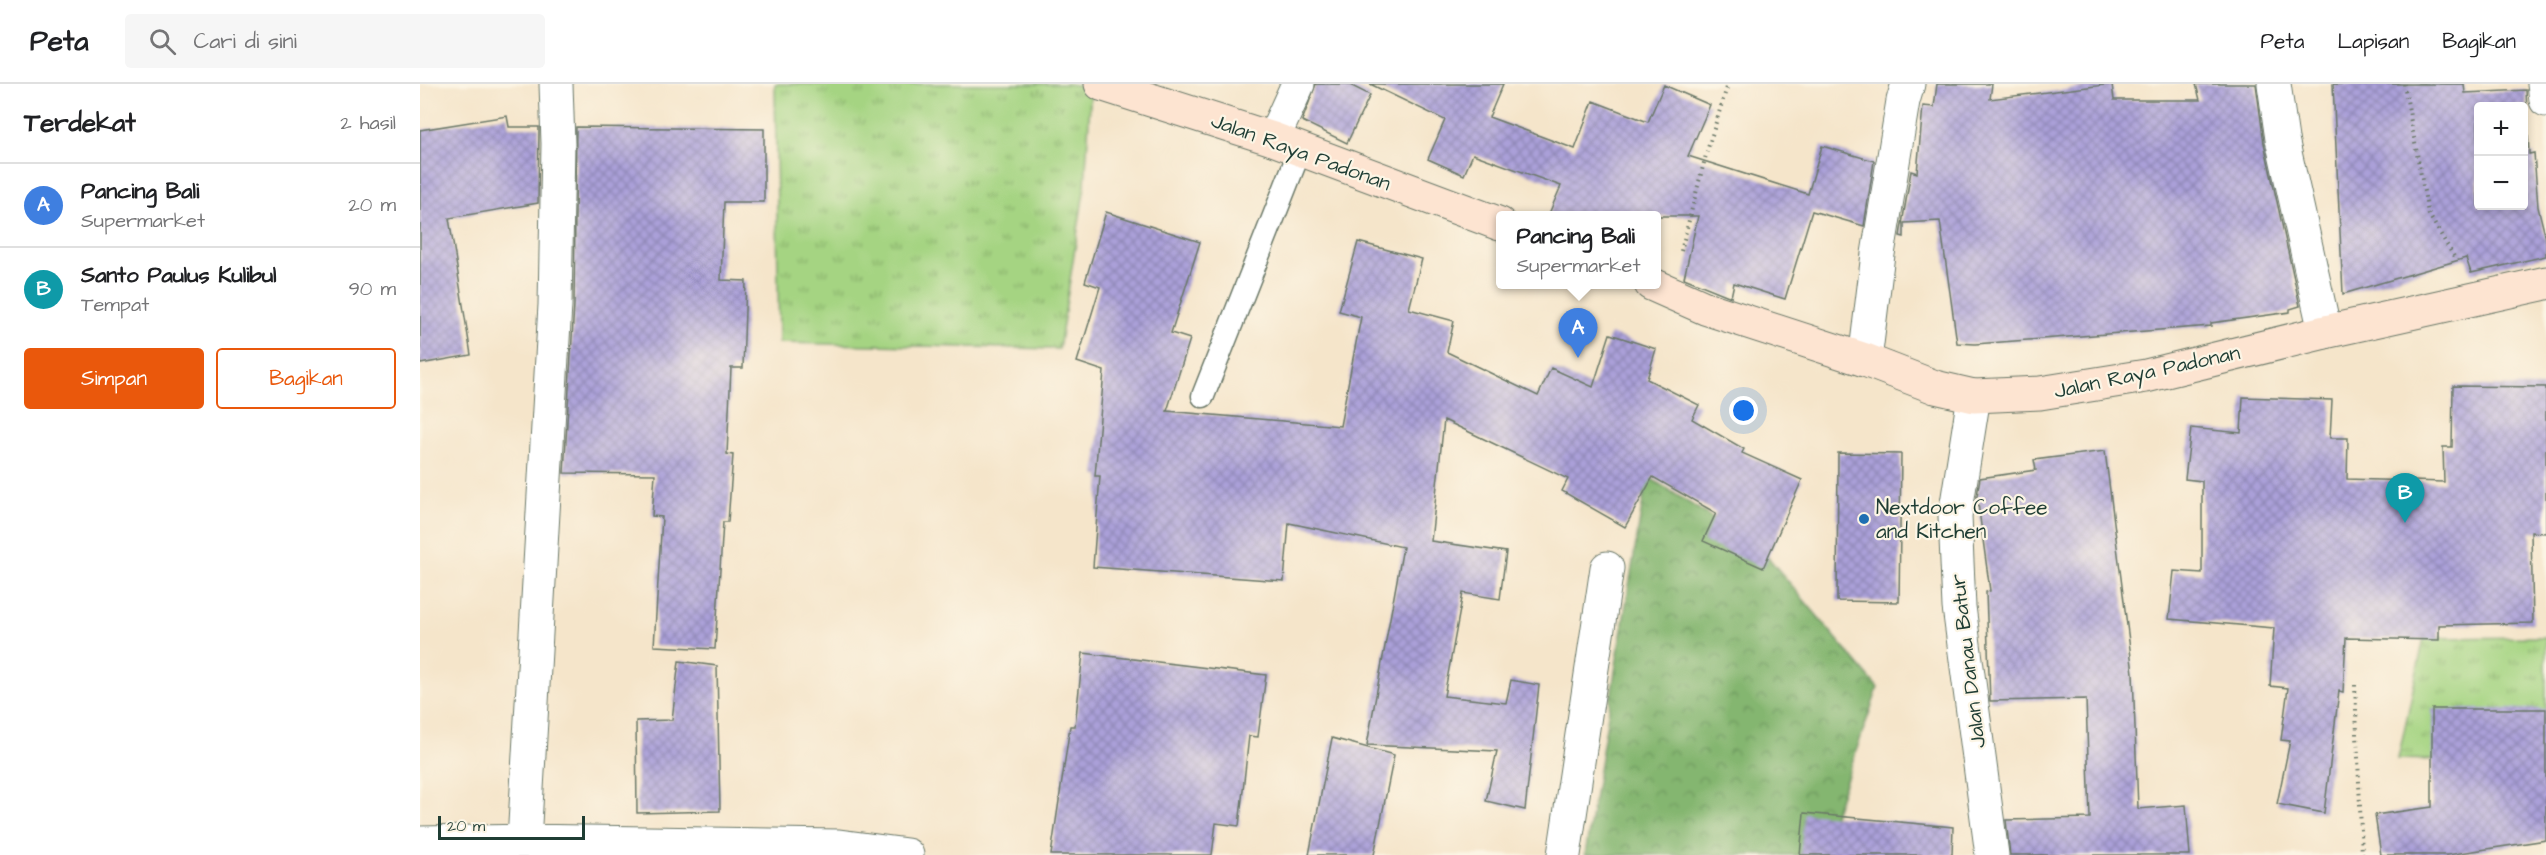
<!DOCTYPE html>
<html lang="id">
<meta charset="utf-8">
<style>
body{margin:0;font-family:"Architects Daughter",sans-serif;background:#f6f6f6;color:#202124}
.controls{position:absolute;right:18px;top:18px;display:grid;overflow:hidden;border-radius:6px;box-shadow:0 3px 9px #0003}
.controls button{width:54px;height:54px;display:grid;place-items:center;padding:0;border:0;border-bottom:2px solid #e0e0e0;background:#fff;color:#202124;font:30px sans-serif}
.scale{position:absolute;left:18px;bottom:15px;width:147px;box-sizing:border-box;padding-left:6px;border:3px solid #1f3d34;border-top:0;font-size:16px;line-height:21px;white-space:nowrap;color:#1f3d34;-webkit-text-stroke:4px #fcf5e5;paint-order:stroke}
.you{position:absolute;left:1324px;top:327px;width:21px;height:21px;margin:-15px;border:4px solid #fff;border-radius:50%;background:#1a73e8;box-shadow:0 0 0 9px #1a73e833}
.badge{display:grid;place-items:center;width:39px;height:39px;border-radius:50%;background:#ea580c;color:#fff;font-size:20px;font-weight:700}
.pin{position:absolute;translate:-50% -50px;filter:drop-shadow(0 2px 3px #0008)}
.pin::after{content:'';position:absolute;top:32px;width:21px;height:18px;background:inherit;clip-path:polygon(0 0,100% 0,50% 100%)}
.popup{position:absolute;left:1076px;top:127px;width:165px;height:78px;box-sizing:border-box;display:grid;place-content:center;border-radius:6px;background:#fff;filter:drop-shadow(0 2px 4px #0005);font-size:20px;white-space:nowrap;color:#757577}
.popup b{font-size:22px;color:#202124}
.popup::after{content:'';position:absolute;left:50%;top:100%;margin-left:-12px;border:12px solid transparent;border-top-color:#fff}
.list{margin:0;padding:0;list-style:none}
h2{display:flex;justify-content:space-between;align-items:center;height:78px;margin:0;padding:0 24px;font-size:26px}
h2 small{font-size:20px;font-weight:400;color:#757577}
.list li{display:grid;grid-template-columns:39px 1fr auto;gap:18px;align-items:center;box-sizing:border-box;height:84px;padding:0 24px;border-top:2px solid #e0e0e0}
.list b{display:block;font-size:22px;white-space:nowrap}
.list p{margin:0;font-size:20px;white-space:nowrap;color:#757577}
.list em{font-size:20px;font-style:normal;color:#757577}
.actions{display:flex;gap:12px;padding:18px 24px}
.actions a{flex:1;padding:14px 0;border:2px solid #ea580c;border-radius:6px;text-align:center;font-size:21px;color:#ea580c}
.actions .main{background:#ea580c;color:#fff}
.icon{flex:none;width:33px;height:33px;fill:none;stroke:currentColor;stroke-width:2;stroke-linecap:round;stroke-linejoin:round}
.map{position:relative;flex:none;width:2126px;height:771px;overflow:hidden}
header{display:flex;align-items:center;gap:36px;box-sizing:border-box;height:84px;padding:0 30px;background:#fff;border-bottom:2px solid #e0e0e0}
header strong{font-size:28px}
nav{display:flex;gap:33px;margin-inline-start:auto;font-size:21px}
.search{width:420px;height:54px;background:#f6f6f6;display:flex;align-items:center;gap:15px;box-sizing:border-box;padding:0 21px;border-radius:6px;color:#757577;font-size:22px}
main{display:flex}
aside{flex:1;background:#fff}
.map>svg:first-child{display:block}
.grass{fill:url(#grass-tufts);stroke:#62885b;stroke-width:1.5}
.forest{fill:url(#forest-crowns);stroke:#527a52;stroke-width:1.5}
.building{fill:url(#building-cross-hatch);fill-rule:evenodd}
.lines{fill:none;stroke-linecap:round;stroke-linejoin:round}
.lane-casing{stroke:#6a7868;stroke-width:25}
.street-casing{stroke:#6a7868;stroke-width:35}
.secondary-casing{stroke:#6a7868;stroke-width:35}
.path{stroke:#6a7868;stroke-width:4;stroke-dasharray:1.5 4.5;stroke-linecap:butt}
.lane{stroke:#fff;stroke-width:22}
.street{stroke:#fff;stroke-width:33}
.secondary{stroke:#fde4d1;stroke-width:33}
.poi-dot{fill:#1f6fb2;stroke:#fcf5e5;stroke-width:2}
.labels{text-anchor:middle;dominant-baseline:central;stroke-width:4.5;stroke-linejoin:round;paint-order:stroke}
.street-label{font-size:21px;fill:#1f3d34;stroke:#fcf5e5}
.poi-label{font-size:21px;fill:#1f3d34;stroke:#fcf5e5;text-anchor:start}
</style>
<header>
<strong>Peta</strong>
<div class="search"><svg class="icon" aria-label="search" viewBox="0 0 24 24"><circle cx="10" cy="10" r="6"/><path d="M15 15l6 6"/></svg>Cari di sini</div>
<nav><a>Peta</a><a>Lapisan</a><a>Bagikan</a></nav>
</header>
<main>
<aside>
<h2>Terdekat<small>2 hasil</small></h2>
<ul class="list">
<li><span class="badge" style="background:#3f7fe0">A</span><div><b>Pancing Bali</b><p>Supermarket</p></div><em>20 m</em></li>
<li><span class="badge" style="background:#0f9aa8">B</span><div><b>Santo Paulus Kulibul</b><p>Tempat</p></div><em>90 m</em></li>
</ul>
<div class="actions"><a class="main">Simpan</a><a>Bagikan</a></div>
</aside>
<div class="map">
<svg width="2126" height="771" viewBox="0 0 2126 771">
<defs>
<pattern id="grass-tufts" width="24" height="20" patternUnits="userSpaceOnUse" patternTransform="scale(1.5)"><rect width="24" height="20" fill="#a5d482"/><path d="M3 7l-1-3M5 7V3M7 7l1-3M15 17l-1-3M17 17v-4M19 17l1-3" fill="none" stroke="#86ad6b"/></pattern>
<pattern id="forest-crowns" width="20" height="18" patternUnits="userSpaceOnUse" patternTransform="scale(1.5)"><rect width="20" height="18" fill="#84b670"/><path d="M2 6a3 3 0 1 1 6 0M12 15a3 3 0 1 1 6 0" fill="none" stroke="#6b955d"/></pattern>
<pattern id="building-cross-hatch" width="8" height="8" patternUnits="userSpaceOnUse" patternTransform="scale(1.5)"><rect width="8" height="8" fill="#aba0d9"/><path d="M0 0l8 8M0 8l8-8" fill="none" stroke="#8b84b1"/></pattern>
</defs>
<rect width="100%" height="100%" fill="#fcf5e5"/>
<filter id="ink" filterUnits="userSpaceOnUse"><feTurbulence type="fractalNoise" baseFrequency=".0167" numOctaves="2"/><feDisplacementMap in="SourceGraphic" scale="12" xChannelSelector="R" yChannelSelector="G"/><feConvolveMatrix kernelMatrix="1 2 1 2 8 2 1 2 1" color-interpolation-filters="sRGB"/></filter>
<filter id="wash" filterUnits="userSpaceOnUse"><feTurbulence type="fractalNoise" baseFrequency=".008" numOctaves="4" result="noise"/><feDisplacementMap in="SourceGraphic" scale="24" xChannelSelector="R" yChannelSelector="G"/><feGaussianBlur stdDeviation="1.35" result="paint"/><feColorMatrix in="noise" values="0 0 0 0 0 0 0 0 0 0 0 0 0 0 0 0 0 1.4 0 .05"/><feComposite in="paint" operator="in"/></filter>
<g filter="url(#wash)">
<rect width="100%" height="100%" fill="#f5e5ca"/>
<path class="grass" d="M 355,0 L 648,0 L 671,3 L 665,101 L 639,265 L 359,259 Z
M 2126,553 L 2126,679 L 1978,675 L 2004,554 Z"/>
<path class="forest" d="M 1227,392 L 1341,465 L 1458,604 L 1400,771 L 1165,771 Z"/>
<g id="blocks">
<path class="building" d="M 896,0 L 928,0 L 950,11 L 927,59 L 882,37 Z
M 950,0 L 1083,0 L 1069,33 L 1155,65 L 1173,17 L 1228,38 L 1244,1 L 1290,21 L 1268,72 L 1388,110 L 1402,62 L 1454,77 L 1444,142 L 1392,127 L 1365,215 L 1314,199 L 1311,213 L 1264,194 L 1278,132 L 1128,132 L 1141,102 L 1053,70 L 1044,91 L 1008,75 L 1025,36 Z
M 1517,0 L 1572,0 L 1570,15 L 1692,0 L 1694,16 L 1780,16 L 1776,0 L 1836,0 L 1844,59 L 1880,222 L 1870,225 L 1870,228 L 1791,239 L 1791,242 L 1555,260 L 1537,259 L 1520,137 L 1484,139 L 1484,153 L 1480,152 L 1491,87 L 1497,89 L 1503,22 L 1514,23 Z
M 1913,0 L 2044,0 L 2045,9 L 2106,6 L 2109,70 L 2114,69 L 2118,123 L 2126,155 L 2126,172 L 2051,189 L 2046,174 L 1923,210 ZM 2058,22 L 2103,22 L 2103,122 L 2058,122 Z
M 87,32 L 89,43 L 119,43 L 118,119 L 29,134 L 51,271 L 0,280 L 0,46 Z
M 156,43 L 344,45 L 344,118 L 304,118 L 301,196 L 326,197 L 323,284 L 311,284 L 307,370 L 313,371 L 308,438 L 303,438 L 295,565 L 234,562 L 242,433 L 232,432 L 235,390 L 144,389 L 154,221 Z
M 686,128 L 780,158 L 751,249 L 770,255 L 747,327 L 920,342 L 941,233 L 919,227 L 938,158 L 1002,175 L 989,225 L 1034,237 L 1027,268 L 1118,312 L 1131,284 L 1173,303 L 1190,250 L 1236,265 L 1227,295 L 1279,321 L 1272,335 L 1324,365 L 1322,369 L 1382,396 L 1343,484 L 1283,457 L 1296,429 L 1233,393 L 1205,443 L 1142,407 L 1148,395 L 1024,336 L 1011,457 L 1086,468 L 1080,515 L 1043,509 L 1024,612 L 1086,619 L 1091,596 L 1119,601 L 1105,726 L 1066,717 L 1077,667 L 947,661 L 983,463 L 869,439 L 864,497 L 673,483 L 680,392 L 675,392 L 684,287 L 657,278 L 680,203 L 665,198 Z
M 2033,302 L 2126,303 L 2126,449 L 2111,448 L 2113,539 L 2019,541 L 2019,556 L 1926,554 L 1923,608 L 1919,607 L 1904,729 L 1857,720 L 1870,657 L 1861,656 L 1868,604 L 1850,602 L 1854,544 L 1749,535 L 1754,487 L 1782,489 L 1782,397 L 1765,395 L 1771,344 L 1821,349 L 1823,313 L 1912,316 L 1910,354 L 1928,354 L 1927,395 L 2024,398 L 2023,363 L 2032,363 Z
M 1685,367 L 1713,589 L 1718,725 L 1766,721 L 1770,771 L 1590,771 L 1586,736 L 1670,734 L 1666,615 L 1570,617 L 1566,508 L 1570,507 L 1557,412 L 1560,394 L 1616,386 L 1614,376 Z
M 1418,369 L 1481,370 L 1479,518 L 1417,517 Z
M 663,569 L 846,591 L 838,653 L 829,652 L 819,742 L 796,739 L 792,771 L 631,771 L 650,642 L 655,642 Z
M 259,577 L 297,582 L 300,727 L 217,729 L 216,637 L 252,636 Z
M 2012,625 L 2126,625 L 2126,756 L 2027,771 L 1961,771 L 1955,731 L 2012,723 Z
M 912,654 L 974,671 L 954,771 L 889,771 Z
M 1384,729 L 1533,743 L 1532,771 L 1380,771 Z"/>
</g>
</g>
<g filter="url(#ink)">
<use href="#blocks" fill-opacity="0" stroke="#6a7868" stroke-width="1.5"/>
<g class="lines">
<defs>
<path id="lane" d="M 783,312 L 880,66"/>
<path id="street" d="M 1854,0 L 1862,55 L 1905,248
M 2124,0 L 2126,16
M 853,55 L 878,0
M 1445,276 L 1458,170 L 1483,17 L 1488,0
M 1554,312 L 1535,432 L 1539,523 L 1572,771
M 104,757 L 135,221 L 138,60 L 136,0
M 0,759 L 104,757 L 419,762 L 487,771
M 1144,771 L 1187,484"/>
<path id="secondary" d="M 681,0 L 853,55 L 1080,140
M 1231,200 L 1285,224 L 1445,276 L 1515,303 L 1554,312 L 1620,309 L 1726,292 L 1905,248 L 2126,199"/>
</defs>
<use href="#lane" class="lane-casing"/>
<use href="#street" class="street-casing"/>
<use href="#secondary" class="secondary-casing"/>
<path class="path" d="M 1984,0 L 2008,129 L 2036,176
M 1261,167 L 1287,67 L 1308,0
M 1935,601 L 1942,771"/>
<use href="#lane" class="lane"/>
<use href="#street" class="street"/>
<use href="#secondary" class="secondary"/>
</g>
</g>
<circle class="poi-dot" cx="1444" cy="435" r="6"/>
<g class="labels">
<g class="street-label">
<text transform="translate(881 68) rotate(20)">Jalan Raya Padonan</text>
<text transform="translate(1727 288) rotate(-12)">Jalan Raya Padonan</text>
<text transform="translate(1548 577) rotate(-97)">Jalan Danau Batur</text>
</g>
<g class="poi-label">
<text x="1456" y="423">Nextdoor Coffee<tspan x="1456" dy="24">and Kitchen</tspan></text>
</g>
</g>
</svg>
<div class="controls">
<button>+</button>
<button>−</button>
</div>
<div class="scale">20 m</div>
<div class="you"></div>
<div class="pin badge" style="left:1158px;top:274px;background:#3f7fe0">A</div>
<div class="popup"><b>Pancing Bali</b>Supermarket</div>
<div class="pin badge" style="left:1985px;top:439px;background:#0f9aa8">B</div>
</div>
</main>
